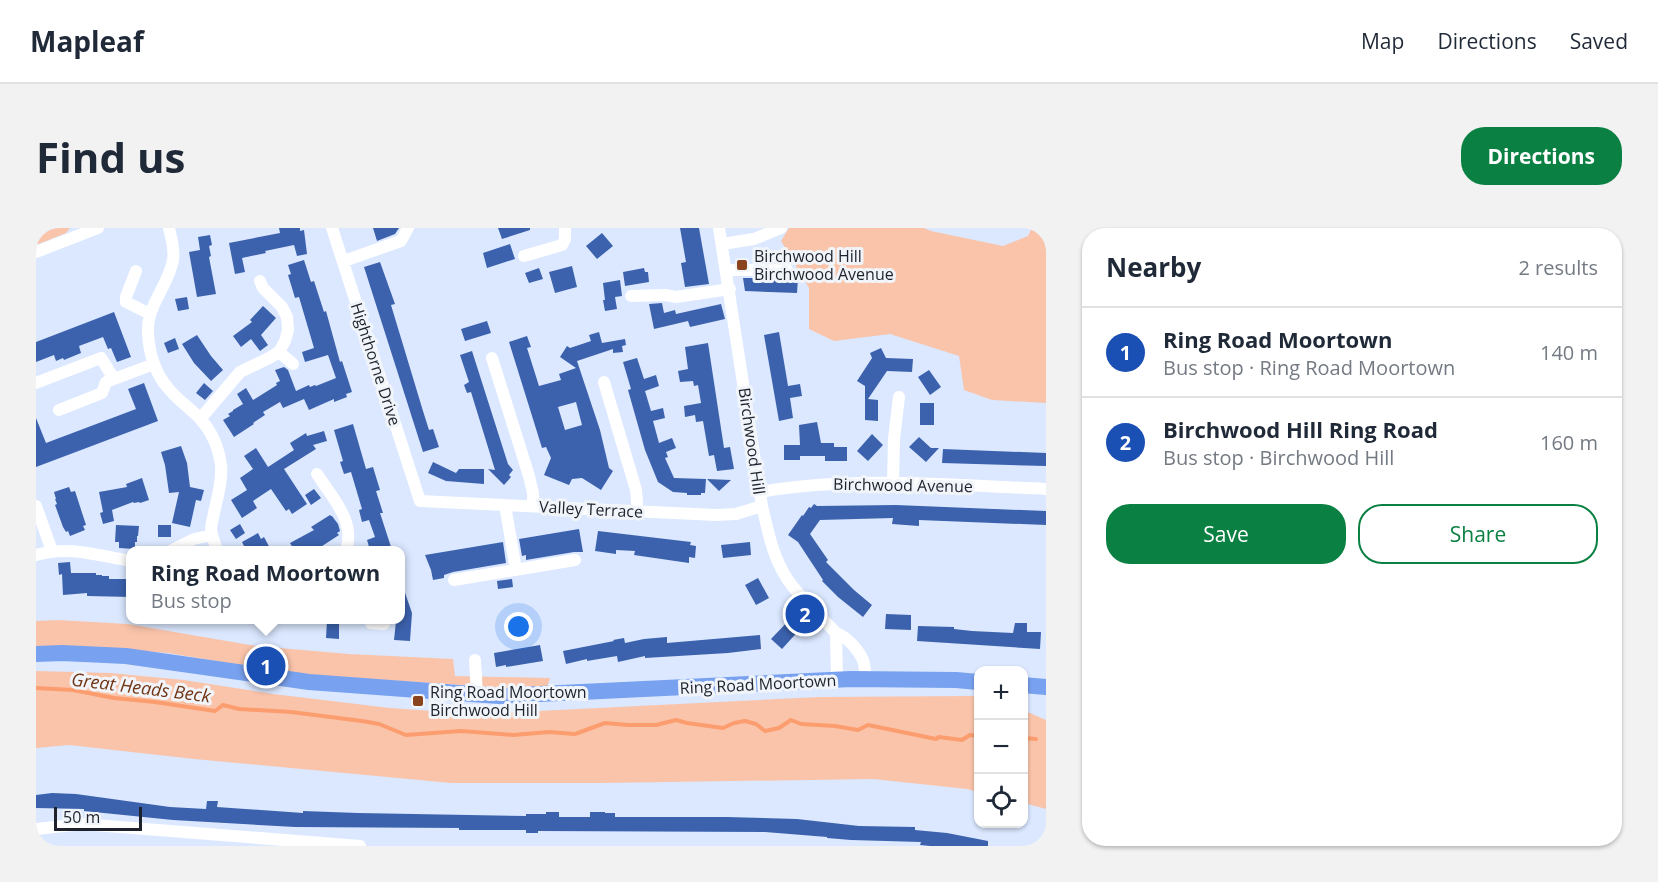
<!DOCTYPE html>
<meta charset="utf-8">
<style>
body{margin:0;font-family:"Open Sans",sans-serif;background:#f2f2f3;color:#1f2937}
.controls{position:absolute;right:18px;bottom:18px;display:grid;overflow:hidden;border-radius:12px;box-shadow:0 2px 4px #0004}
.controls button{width:54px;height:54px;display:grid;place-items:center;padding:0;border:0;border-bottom:2px solid #e0e1e3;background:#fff;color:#1f2937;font:30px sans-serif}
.scale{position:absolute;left:18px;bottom:15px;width:88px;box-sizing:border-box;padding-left:6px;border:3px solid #1d222d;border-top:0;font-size:16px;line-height:21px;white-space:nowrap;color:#1d222d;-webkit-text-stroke:4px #f1f5fa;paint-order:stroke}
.you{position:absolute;left:483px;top:399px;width:21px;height:21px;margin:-15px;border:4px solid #fff;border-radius:50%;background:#1a73e8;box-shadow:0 0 0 9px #1a73e833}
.badge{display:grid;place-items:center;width:39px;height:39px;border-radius:50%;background:#0b8043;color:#fff;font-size:20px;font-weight:700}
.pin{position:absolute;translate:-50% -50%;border:3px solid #fff;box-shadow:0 2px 6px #0006}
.popup{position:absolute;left:90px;top:318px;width:279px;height:78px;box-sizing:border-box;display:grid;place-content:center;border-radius:12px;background:#fff;filter:drop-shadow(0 2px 4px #0005);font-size:20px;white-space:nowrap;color:#747a83}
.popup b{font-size:22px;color:#1f2937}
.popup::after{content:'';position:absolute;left:50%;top:100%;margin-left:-12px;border:12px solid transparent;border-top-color:#fff}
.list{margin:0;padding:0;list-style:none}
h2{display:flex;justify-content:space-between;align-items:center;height:78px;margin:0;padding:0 24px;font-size:26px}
h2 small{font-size:20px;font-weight:400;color:#747a83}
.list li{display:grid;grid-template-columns:39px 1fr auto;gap:18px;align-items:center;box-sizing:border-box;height:90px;padding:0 24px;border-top:2px solid #e0e1e3}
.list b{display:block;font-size:22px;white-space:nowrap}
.list p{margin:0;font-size:20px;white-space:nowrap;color:#747a83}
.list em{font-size:20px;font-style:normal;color:#747a83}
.actions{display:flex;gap:12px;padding:18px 24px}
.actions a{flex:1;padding:14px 0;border:2px solid #0b8043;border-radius:24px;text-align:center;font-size:21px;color:#0b8043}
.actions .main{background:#0b8043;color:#fff}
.icon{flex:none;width:33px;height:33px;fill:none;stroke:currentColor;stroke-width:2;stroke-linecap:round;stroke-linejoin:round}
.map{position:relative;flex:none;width:1010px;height:618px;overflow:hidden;border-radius:24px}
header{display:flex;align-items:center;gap:36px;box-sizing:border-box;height:84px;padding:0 30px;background:#fff;border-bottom:2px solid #e0e1e3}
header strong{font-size:28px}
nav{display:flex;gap:33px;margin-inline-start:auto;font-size:21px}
.intro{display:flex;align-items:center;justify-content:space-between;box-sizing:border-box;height:144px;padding:0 36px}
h1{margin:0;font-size:42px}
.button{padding:15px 27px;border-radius:24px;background:#0b8043;color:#fff;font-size:21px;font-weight:700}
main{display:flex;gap:36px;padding:0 36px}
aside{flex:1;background:#fff;border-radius:24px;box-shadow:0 2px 4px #0004}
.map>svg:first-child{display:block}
.green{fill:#fac4ab}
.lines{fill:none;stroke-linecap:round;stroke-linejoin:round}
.stream{stroke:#fb9d6e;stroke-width:4}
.building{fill:#3c62ae;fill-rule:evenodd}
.minor{stroke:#fff;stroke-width:12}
.highway{stroke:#78a1ef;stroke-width:16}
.poi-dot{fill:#89441d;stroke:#f1f5fa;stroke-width:2}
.labels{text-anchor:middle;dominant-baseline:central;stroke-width:6;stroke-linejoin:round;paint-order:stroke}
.poi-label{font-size:16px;fill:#1d222d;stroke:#f1f5fa;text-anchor:start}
.street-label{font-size:16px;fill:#1d222d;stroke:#f1f5fa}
.water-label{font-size:18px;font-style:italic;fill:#713514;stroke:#f1f5fa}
</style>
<header>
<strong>Mapleaf</strong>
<nav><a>Map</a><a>Directions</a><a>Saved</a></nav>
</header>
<div class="intro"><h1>Find us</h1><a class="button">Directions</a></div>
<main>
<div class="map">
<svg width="1010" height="618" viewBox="0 0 1010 618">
<rect width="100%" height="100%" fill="#dbe8ff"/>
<path class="green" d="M 11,0 L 34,0 L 30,5 L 0,17 L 0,5 Z
M 753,0 L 888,0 L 895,3 L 967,18 L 992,8 L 996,0 L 1010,0 L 1010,175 L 956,172 L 928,162 L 923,128 L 854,106 L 798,113 L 773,101 L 773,60 L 745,13 Z
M 22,392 L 92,396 L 220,418 L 313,426 L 417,431 L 419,448 L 514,450 L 511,459 L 471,460 L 259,446 L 132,425 L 67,420 L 0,419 L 0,393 Z
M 0,443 L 75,445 L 148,452 L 237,466 L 354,480 L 440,486 L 784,469 L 936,468 L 942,469 L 942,564 L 931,561 L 837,551 L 567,555 L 415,555 L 158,531 L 33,517 L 0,520 Z
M 987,482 L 1010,492 L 1010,581 L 988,575 Z"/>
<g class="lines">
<path class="stream" d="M 0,460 L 37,462 L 78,470 L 119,474 L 179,483 L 187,477 L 203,481 L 255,484 L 326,493 L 343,496 L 370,507 L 425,503 L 477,507 L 513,504 L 539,506 L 569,495 L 592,497 L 620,497 L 640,492 L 651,495 L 687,500 L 698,495 L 709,493 L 720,496 L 729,503 L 743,500 L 755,492 L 765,496 L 799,498 L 822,502 L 832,497 L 900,511 L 903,509 L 926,512 L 934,507 L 942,508
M 987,510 L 1000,511"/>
</g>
<path class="building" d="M 243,0 L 264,0 L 264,3 L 268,2 L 271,26 L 261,28 L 258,17 L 229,23 L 230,25 L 206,30 L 209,44 L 199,46 L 193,15 L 244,5 Z
M 337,0 L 363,0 L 359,6 L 341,13 Z
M 462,0 L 494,0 L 494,2 L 466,11 Z
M 644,0 L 663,0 L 673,56 L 649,59 L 645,35 L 650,34 Z
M 566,5 L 577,18 L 561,31 L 550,18 Z
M 174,7 L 176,17 L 173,18 L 175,28 L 173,29 L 180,66 L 161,69 L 153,24 L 164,22 L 162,9 Z
M 474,16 L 479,31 L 451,40 L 447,25 Z
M 268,32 L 275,54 L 278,53 L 288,84 L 290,83 L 304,134 L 306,133 L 316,164 L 310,166 L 311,169 L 298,174 L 298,171 L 273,182 L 268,171 L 247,180 L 244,174 L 227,184 L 229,187 L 217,195 L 218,196 L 198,209 L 187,192 L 194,188 L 192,186 L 197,183 L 197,182 L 207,176 L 201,166 L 210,160 L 217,172 L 241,157 L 240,155 L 244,153 L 239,142 L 248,139 L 252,142 L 260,163 L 273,157 L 274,159 L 279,157 L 280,158 L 300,150 L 292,127 L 269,134 L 266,124 L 278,120 L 263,69 L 259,70 L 256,60 L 252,47 L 255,46 L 252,37 Z
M 344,34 L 359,76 L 355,77 L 387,183 L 393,202 L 397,201 L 403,219 L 387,224 L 328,39 Z
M 536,38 L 541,59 L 519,65 L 513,44 Z
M 503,40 L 507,51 L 493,55 L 489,45 Z
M 608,40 L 609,44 L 612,44 L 613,54 L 589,58 L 587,44 Z
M 707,50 L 762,50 L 761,65 L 709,63 Z
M 584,52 L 586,68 L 579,69 L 581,81 L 569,83 L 567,72 L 569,72 L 567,55 Z
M 151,69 L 153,81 L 142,83 L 139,71 Z
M 626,75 L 628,85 L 639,82 L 640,86 L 685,76 L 689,91 L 654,99 L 652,93 L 618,101 L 613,76 Z
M 227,78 L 240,90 L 225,107 L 232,117 L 224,123 L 215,111 L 205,119 L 197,108 L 216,94 L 214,92 Z
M 78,84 L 95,129 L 81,134 L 75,120 L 72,121 L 67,109 L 43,118 L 45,125 L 28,132 L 27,130 L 20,133 L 18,127 L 0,134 L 0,114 Z
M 451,93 L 455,105 L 429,113 L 425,101 Z
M 563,104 L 566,115 L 589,111 L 590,117 L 586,118 L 587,124 L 577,125 L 577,121 L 541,133 L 564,202 L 573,240 L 577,243 L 565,262 L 546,250 L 536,251 L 533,257 L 508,247 L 515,230 L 510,219 L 506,220 L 473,114 L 491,108 L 495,119 L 491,120 L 503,158 L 525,152 L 523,146 L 540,140 L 524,129 L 531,118 L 534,120 L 555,113 L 553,107 ZM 540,174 L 546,197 L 529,202 L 522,179 Z
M 743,104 L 752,158 L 764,156 L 766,168 L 754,170 L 757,190 L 743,193 L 728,107 Z
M 161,107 L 175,128 L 187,142 L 175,153 L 158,135 L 146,116 Z
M 139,110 L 143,121 L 132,125 L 128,115 Z
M 672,115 L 688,220 L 694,219 L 698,241 L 681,243 L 678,227 L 673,228 L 667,193 L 660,194 L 659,187 L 649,189 L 648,178 L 665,175 L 662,157 L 658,158 L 657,153 L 644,154 L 642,143 L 652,141 L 649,119 Z
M 845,120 L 850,130 L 877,131 L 876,144 L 851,143 L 832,171 L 842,172 L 842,193 L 829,192 L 829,158 L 821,153 L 836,130 L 834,125 Z
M 436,123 L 472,236 L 477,242 L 473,247 L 475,249 L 468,257 L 452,241 L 459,242 L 435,164 L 431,165 L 428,157 L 433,154 L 424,127 Z
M 601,130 L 608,151 L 620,147 L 623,158 L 609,163 L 615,183 L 627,180 L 629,190 L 617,193 L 623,215 L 636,210 L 640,220 L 630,224 L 632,229 L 629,230 L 638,250 L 670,251 L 669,265 L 665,265 L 665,267 L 651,267 L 651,265 L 637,264 L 622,254 L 609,222 L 592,162 L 595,161 L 587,134 Z
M 893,142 L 905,159 L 894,167 L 882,149 Z
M 108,155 L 122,193 L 0,239 L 0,190 L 10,215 L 100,181 L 92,161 Z
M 168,155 L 177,163 L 169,172 L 160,165 Z
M 884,175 L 898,175 L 898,197 L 884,197 Z
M 781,194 L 785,215 L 798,215 L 798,219 L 811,219 L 811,233 L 789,233 L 789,228 L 764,228 L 764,232 L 748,232 L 748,217 L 764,217 L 763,197 Z
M 317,196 L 330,241 L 337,239 L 344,262 L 340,263 L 347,285 L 344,285 L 345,288 L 356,322 L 334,322 L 331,312 L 339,309 L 333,292 L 326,294 L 323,282 L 326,281 L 315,244 L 308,246 L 304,234 L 307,233 L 298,202 Z
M 288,203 L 291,213 L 277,217 L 280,221 L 248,241 L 271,276 L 256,286 L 253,281 L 250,283 L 235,261 L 217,273 L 221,280 L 206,290 L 195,272 L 211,262 L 204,250 L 217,241 L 208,228 L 220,220 L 232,239 L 258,222 L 254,215 L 270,205 L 271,208 Z
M 836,206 L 847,217 L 832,233 L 821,223 Z
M 883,209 L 895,220 L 903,220 L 890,234 L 873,219 Z
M 145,218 L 151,235 L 154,259 L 168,262 L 165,273 L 160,272 L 154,299 L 136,295 L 143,264 L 133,265 L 129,237 L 125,224 Z
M 907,221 L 1010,225 L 1010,238 L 906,235 Z
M 397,234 L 420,245 L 423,241 L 448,241 L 448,256 L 410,253 L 392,245 Z
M 106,250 L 113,272 L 104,275 L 103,274 L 98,275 L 97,274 L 76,282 L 78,293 L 67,296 L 64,285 L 67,284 L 63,264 L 91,259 L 90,256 Z
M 671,251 L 695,252 L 683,263 Z
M 33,259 L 35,264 L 39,263 L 50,297 L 47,298 L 49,302 L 34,308 L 32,303 L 30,304 L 27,299 L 19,277 L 21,276 L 19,271 L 20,271 L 18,264 Z
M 278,261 L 285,270 L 275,277 L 269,267 Z
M 778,276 L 781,278 L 860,277 L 1010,283 L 1010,297 L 883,292 L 883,298 L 856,296 L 857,290 L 784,292 L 774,306 L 792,332 L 790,334 L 818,362 L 836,377 L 827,389 L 802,369 L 786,353 L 787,352 L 762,314 L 752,307 L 766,287 L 767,288 L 773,279 L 775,280 Z
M 294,287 L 295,288 L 296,288 L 302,296 L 304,303 L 301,305 L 303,307 L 280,322 L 258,322 L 254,315 L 278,302 L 275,299 Z
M 204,296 L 209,305 L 200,311 L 194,302 Z
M 80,297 L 103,298 L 102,308 L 101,308 L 101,314 L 99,314 L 99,321 L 83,320 L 83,314 L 79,314 Z
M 122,297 L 135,297 L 135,309 L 122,309 Z
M 543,301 L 547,324 L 538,324 L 490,332 L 490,327 L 486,328 L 483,311 Z
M 562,303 L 655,314 L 654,317 L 660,318 L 659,330 L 653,329 L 653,335 L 598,327 L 599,323 L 580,322 L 580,326 L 559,323 Z
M 222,305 L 225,311 L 228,309 L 235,322 L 210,322 L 206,314 Z
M 467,314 L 470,335 L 417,344 L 408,347 L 408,350 L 397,352 L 395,342 L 389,327 Z
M 714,314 L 715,327 L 687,330 L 685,317 Z
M 34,334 L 35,345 L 60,345 L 60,347 L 66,347 L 66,348 L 73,348 L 73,351 L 95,351 L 95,369 L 51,368 L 51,365 L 27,367 L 26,346 L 23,347 L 22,335 Z
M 722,350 L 733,370 L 720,377 L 709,357 Z
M 476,351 L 477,359 L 462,361 L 461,353 Z
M 365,359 L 367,359 L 376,385 L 374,413 L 358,412 L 360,393 L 365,393 Z
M 850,386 L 875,387 L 875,402 L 849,401 Z
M 756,389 L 766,399 L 746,421 L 735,411 Z
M 291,392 L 303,392 L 303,411 L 290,410 Z
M 979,395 L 991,395 L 991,404 L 1005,404 L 1004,421 L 881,413 L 882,398 L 918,399 L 918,401 L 936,403 L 977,405 Z
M 724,407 L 725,421 L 692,425 L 609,430 L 609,428 L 582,434 L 581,428 L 551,433 L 551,431 L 530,436 L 527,423 L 578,413 L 577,412 L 588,410 L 589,415 L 608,411 L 631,409 L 631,415 Z
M 504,417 L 507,433 L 470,439 L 470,437 L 460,439 L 458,425 Z
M 16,565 L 40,566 L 134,579 L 170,581 L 171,573 L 182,573 L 181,579 L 267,585 L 267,583 L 322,585 L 490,588 L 490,586 L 510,586 L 510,584 L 523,584 L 523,589 L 554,589 L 554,584 L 569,584 L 569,585 L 579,585 L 579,589 L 691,589 L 761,591 L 823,598 L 879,599 L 879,602 L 911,605 L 952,613 L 952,618 L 894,618 L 884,617 L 885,614 L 815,612 L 791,610 L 791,609 L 729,604 L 502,603 L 502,605 L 490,605 L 490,602 L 423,602 L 423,600 L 259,599 L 137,592 L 48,583 L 48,581 L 0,580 L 0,567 Z"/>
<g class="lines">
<path class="minor" d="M 133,0 C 135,10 139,21 137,32 C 133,57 110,78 112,105 C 113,124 119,145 132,160 C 138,168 147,175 155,182 C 172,196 182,215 185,237 C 187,256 178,280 175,300 L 176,307 L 181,322
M 296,0 L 384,273 L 680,287 L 700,286 L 726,278
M 683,0 L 726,278 C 732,302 736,327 750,349 C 763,370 784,387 800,405 C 811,409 822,421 827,432 C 829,438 829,445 830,451
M 686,16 L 718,11 L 745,0
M 0,24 L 62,0
M 488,28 L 526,17 L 529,11 L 529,0
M 308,33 L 365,13 L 372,0
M 690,42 L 751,42
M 100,43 L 90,69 L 90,74 L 114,86
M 595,68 L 629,67 L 640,69 L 694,61
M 243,124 L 257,136
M 456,130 L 493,248 L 497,265 L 497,278
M 568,154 L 600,262 L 601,273 L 601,284
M 0,155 L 65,130 L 78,151
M 23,182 L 66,165 L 70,154 L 118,136
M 165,190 L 204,144 L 233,130 L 243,124 L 249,113 L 252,102 L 251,89 L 246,79 L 227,60 L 224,53
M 281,246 C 296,269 320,294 310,322
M 857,254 L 858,211 L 863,169
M 724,264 C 819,248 914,257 1010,261
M 469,277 L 480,342
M 0,278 L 16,323
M 136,322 L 158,311 L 176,307
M 0,327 C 34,317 62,328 95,333
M 418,352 L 539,332
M 334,392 L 335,395 L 348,396
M 800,405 L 801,452
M 439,432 L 441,467
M 0,601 L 46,596 L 324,618"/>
<path class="highway" d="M 0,426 L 26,425 L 90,428 L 273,454 L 463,468 L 815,451 L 920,452 L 942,454
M 987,457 L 1010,459"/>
</g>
<g class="poi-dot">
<rect x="700" y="31" width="12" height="12" rx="3"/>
<rect x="376" y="467" width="12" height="12" rx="3"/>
</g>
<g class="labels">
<g class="poi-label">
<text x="718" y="28">Birchwood Hill<tspan x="718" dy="18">Birchwood Avenue</tspan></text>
<text x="394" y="464">Ring Road Moortown<tspan x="394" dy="18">Birchwood Hill</tspan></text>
</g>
<g class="street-label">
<text transform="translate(340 136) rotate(72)">Highthorne Drive</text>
<text transform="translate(716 213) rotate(82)">Birchwood Hill</text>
<text transform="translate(867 257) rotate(1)">Birchwood Avenue</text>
<text transform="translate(555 281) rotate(3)">Valley Terrace</text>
<text transform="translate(722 456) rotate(-3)">Ring Road Moortown</text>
</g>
<g class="water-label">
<text transform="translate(105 459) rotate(7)">Great Heads Beck</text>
</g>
</g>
</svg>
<div class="controls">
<button>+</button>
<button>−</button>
<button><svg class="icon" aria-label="locate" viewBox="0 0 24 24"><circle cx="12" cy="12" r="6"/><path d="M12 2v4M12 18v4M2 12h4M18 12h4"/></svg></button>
</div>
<div class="scale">50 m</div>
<div class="you"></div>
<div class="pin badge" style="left:230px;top:438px;background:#1a4fb4">1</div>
<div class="popup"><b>Ring Road Moortown</b>Bus stop</div>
<div class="pin badge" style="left:769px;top:386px;background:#1a4fb4">2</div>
</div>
<aside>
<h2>Nearby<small>2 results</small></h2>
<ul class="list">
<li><span class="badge" style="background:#1a4fb4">1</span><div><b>Ring Road Moortown</b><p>Bus stop · Ring Road Moortown</p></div><em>140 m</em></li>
<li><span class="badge" style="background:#1a4fb4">2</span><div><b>Birchwood Hill Ring Road</b><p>Bus stop · Birchwood Hill</p></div><em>160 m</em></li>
</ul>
<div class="actions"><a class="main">Save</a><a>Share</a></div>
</aside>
</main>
